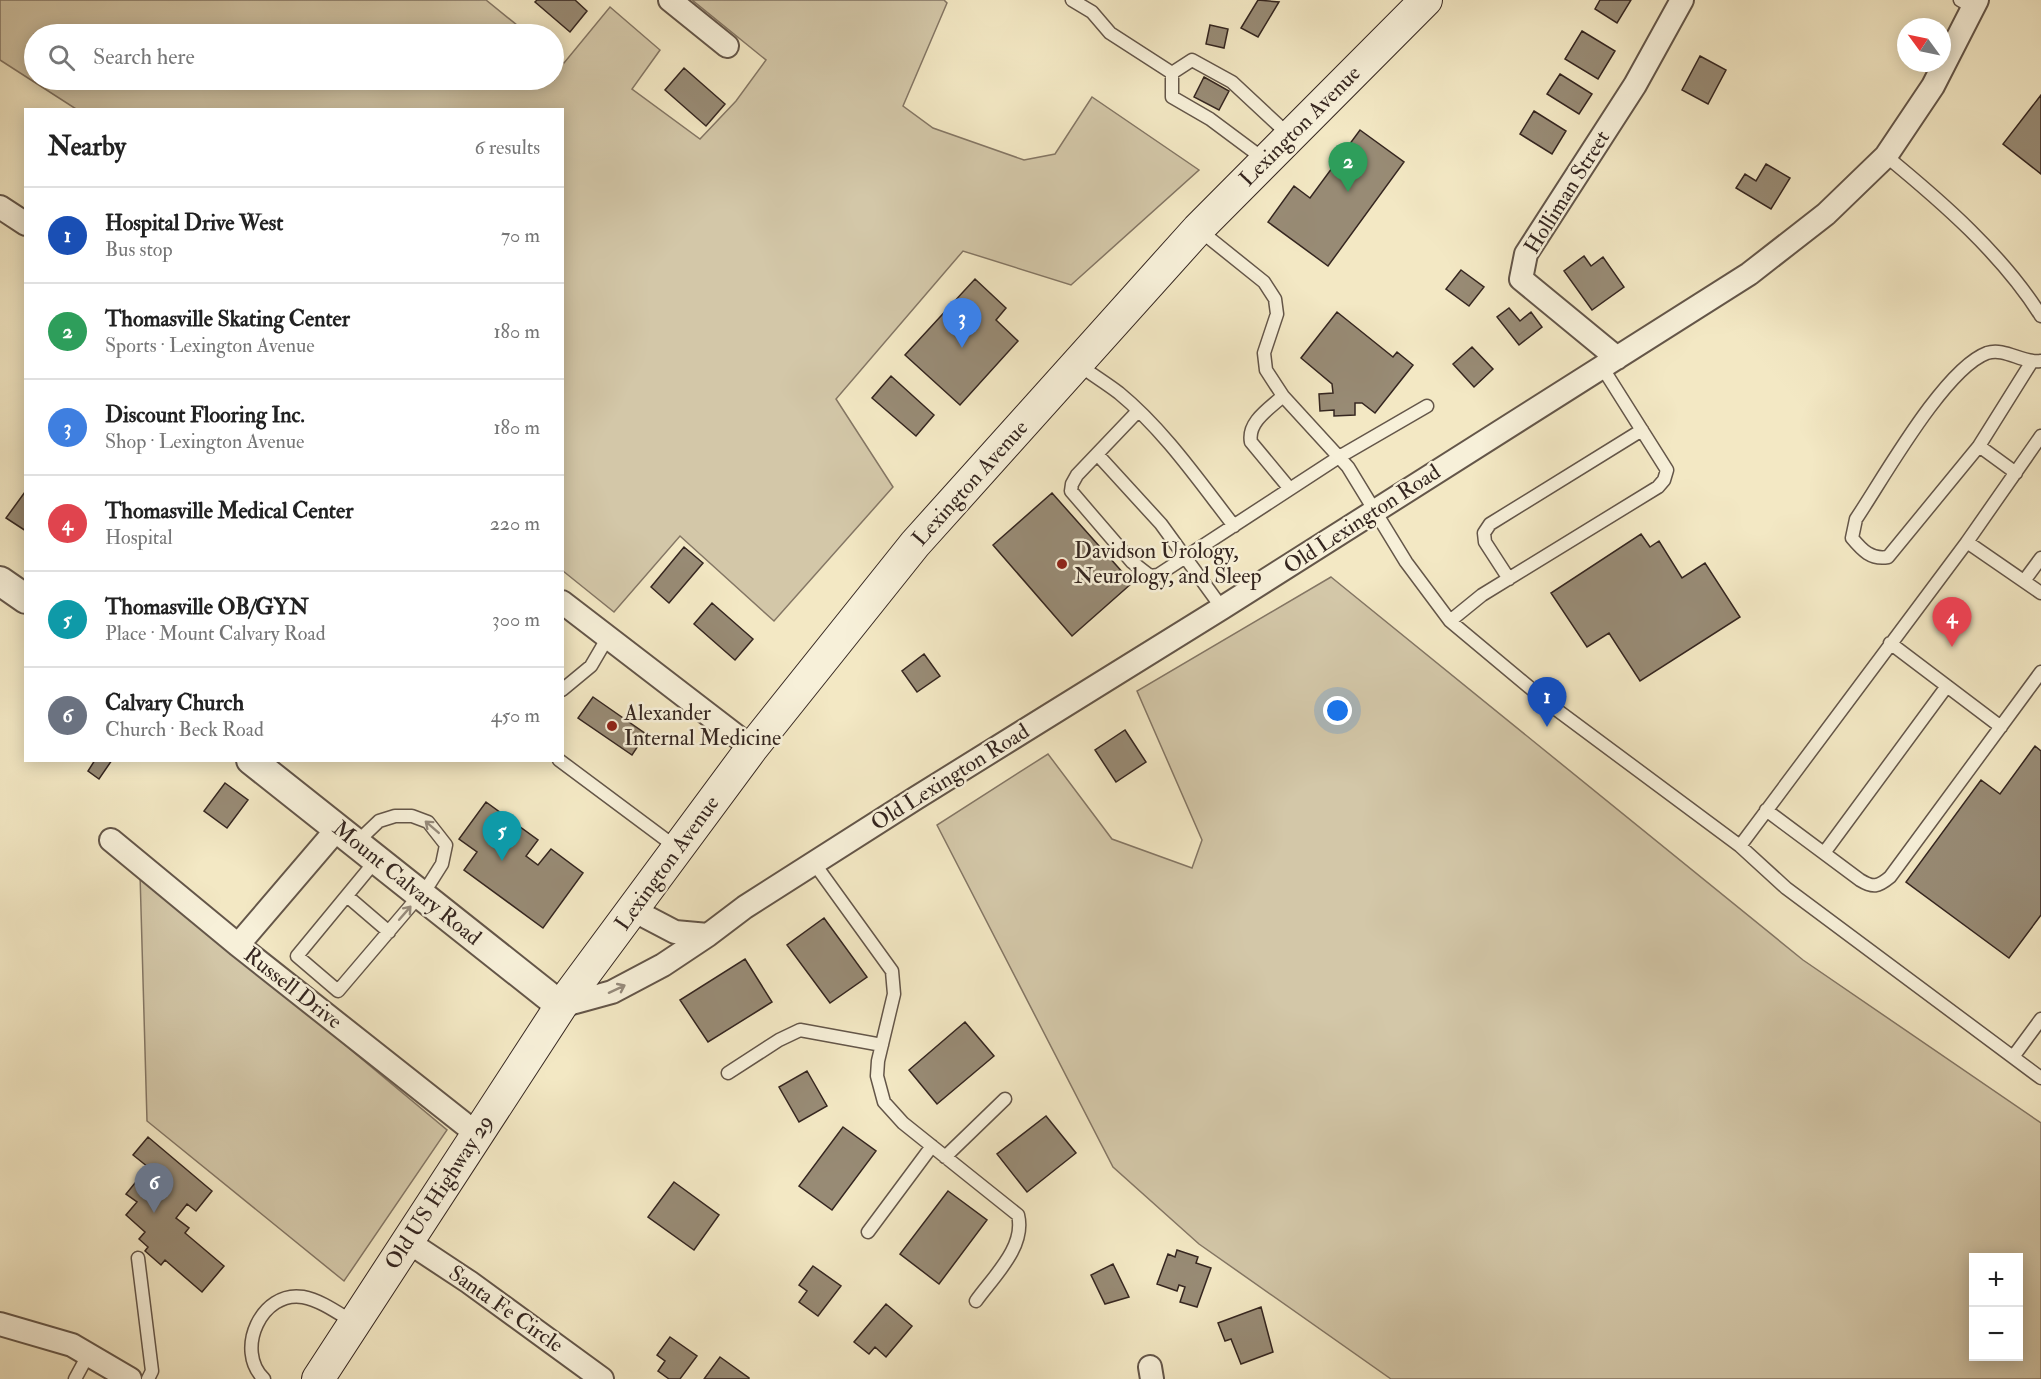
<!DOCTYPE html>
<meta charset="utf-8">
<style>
body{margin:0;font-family:"IM FELL Double Pica",serif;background:#f6f6f6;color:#222}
.controls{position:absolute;right:18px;bottom:18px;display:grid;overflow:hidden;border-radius:0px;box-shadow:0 3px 15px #0003}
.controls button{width:54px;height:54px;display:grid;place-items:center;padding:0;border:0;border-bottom:2px solid #e0e0e0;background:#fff;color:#222;font:30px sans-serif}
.compass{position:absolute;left:1897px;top:18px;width:54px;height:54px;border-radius:50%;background:#fff;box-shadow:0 3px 15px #0003;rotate:303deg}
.you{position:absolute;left:1338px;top:711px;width:21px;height:21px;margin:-15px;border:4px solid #fff;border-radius:50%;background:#1a73e8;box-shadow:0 0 0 9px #1a73e833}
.badge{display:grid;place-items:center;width:39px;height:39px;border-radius:50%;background:#0f766e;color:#fff;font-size:20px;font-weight:700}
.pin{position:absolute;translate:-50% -50px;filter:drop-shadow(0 2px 3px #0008)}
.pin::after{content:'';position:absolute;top:32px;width:21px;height:18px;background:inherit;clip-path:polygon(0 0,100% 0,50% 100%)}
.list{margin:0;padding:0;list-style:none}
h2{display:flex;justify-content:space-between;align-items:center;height:78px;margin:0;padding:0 24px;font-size:26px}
h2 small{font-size:20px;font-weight:400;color:#767676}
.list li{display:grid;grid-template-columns:39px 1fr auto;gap:18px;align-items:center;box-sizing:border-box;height:96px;padding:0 24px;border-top:2px solid #e0e0e0}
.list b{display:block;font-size:22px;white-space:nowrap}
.list p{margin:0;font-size:20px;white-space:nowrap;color:#767676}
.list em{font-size:20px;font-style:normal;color:#767676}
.icon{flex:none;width:33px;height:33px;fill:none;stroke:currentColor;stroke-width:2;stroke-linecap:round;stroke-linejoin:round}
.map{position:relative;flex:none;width:2041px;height:1379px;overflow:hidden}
.search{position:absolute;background:#fff;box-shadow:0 3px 15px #0003;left:24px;top:24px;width:540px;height:66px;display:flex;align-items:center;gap:15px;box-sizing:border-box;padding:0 21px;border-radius:33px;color:#767676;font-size:22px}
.panel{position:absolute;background:#fff;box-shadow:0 3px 15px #0003;left:24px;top:108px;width:540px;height:654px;border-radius:0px}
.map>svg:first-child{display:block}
.green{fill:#d3c7a8;stroke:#847664;stroke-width:1.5;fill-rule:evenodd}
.building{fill:#988b75;stroke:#352620;stroke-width:1.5}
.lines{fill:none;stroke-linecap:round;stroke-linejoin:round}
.service-casing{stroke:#645649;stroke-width:15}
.minor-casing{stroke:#645649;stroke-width:26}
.tertiary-casing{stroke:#645649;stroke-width:32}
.secondary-casing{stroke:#352620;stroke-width:34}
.service{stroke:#f7f0d9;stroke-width:12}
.minor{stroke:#f7f0d9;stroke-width:22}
.tertiary{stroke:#f7f0d9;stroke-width:28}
.secondary{stroke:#f7f0d9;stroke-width:32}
.oneway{stroke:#968b7c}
.poi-dot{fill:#8f2418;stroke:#f7f0d9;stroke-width:2}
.labels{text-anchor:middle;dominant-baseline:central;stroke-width:5;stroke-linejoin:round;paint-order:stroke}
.street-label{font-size:22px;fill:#352620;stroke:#f7f0d9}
.poi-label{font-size:22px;fill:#352620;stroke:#f7f0d9;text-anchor:start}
</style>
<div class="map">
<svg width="2041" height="1379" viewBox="0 0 2041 1379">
<rect width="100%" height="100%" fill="#f3e8c4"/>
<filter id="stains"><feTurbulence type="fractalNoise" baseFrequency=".00333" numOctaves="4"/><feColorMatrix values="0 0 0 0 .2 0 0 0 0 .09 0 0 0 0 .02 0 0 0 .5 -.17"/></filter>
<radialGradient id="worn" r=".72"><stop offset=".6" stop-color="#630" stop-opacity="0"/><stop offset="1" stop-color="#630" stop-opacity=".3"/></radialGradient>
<path class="green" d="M 0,0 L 486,0 L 528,34 L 34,34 L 34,80 L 554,80 L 554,55 L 564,63 L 610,7 L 660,50 L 632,89 L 700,139 L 736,101 L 766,60 L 692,0 L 944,0 L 947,3 L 903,106 L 933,128 L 1024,160 L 1055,154 L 1092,97 L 1199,170 L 1071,285 L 963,251 L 836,399 L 893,487 L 774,621 L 680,536 L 614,612 L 563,571 L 562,110 L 76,109 L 0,60 Z
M 1331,577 L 1803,960 L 2041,1123 L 2041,1379 L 1391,1379 L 1199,1244 L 1113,1167 L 937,825 L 1048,754 L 1112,839 L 1192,868 L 1202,840 L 1137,691 ZM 1974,1258 L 2018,1258 L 2018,1356 L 1974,1356 Z
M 140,874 L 447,1130 L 344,1281 L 147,1121 Z"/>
<path class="building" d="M 537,0 L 575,0 L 587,11 L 570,32 L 535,2 Z
M 1258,0 L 1279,2 L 1258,37 L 1241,28 Z
M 1600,0 L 1631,0 L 1617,23 L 1595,9 Z
M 1210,25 L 1228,29 L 1224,48 L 1206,44 Z
M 1582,31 L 1615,51 L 1598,79 L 1565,59 Z
M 1700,56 L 1726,70 L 1708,104 L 1682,90 Z
M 684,68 L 725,104 L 706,126 L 665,90 Z
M 1560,74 L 1592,94 L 1579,114 L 1547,94 Z
M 1204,77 L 1229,91 L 1219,110 L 1194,97 Z
M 2041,95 L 2041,174 L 2003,144 Z
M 1534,111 L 1566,131 L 1552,154 L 1520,134 Z
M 1360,130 L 1404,162 L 1328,266 L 1268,222 L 1294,186 L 1310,198 Z
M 1766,164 L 1790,178 L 1771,209 L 1736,188 L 1745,174 L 1756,181 Z
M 1584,256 L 1591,266 L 1603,257 L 1624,287 L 1592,310 L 1564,271 Z
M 1461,270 L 1484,287 L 1469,306 L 1446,289 Z
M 975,279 L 1006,308 L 996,320 L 1018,341 L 960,405 L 905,355 Z
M 1509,308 L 1520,321 L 1531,312 L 1542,327 L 1519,345 L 1497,317 Z
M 1337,312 L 1393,357 L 1397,352 L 1413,365 L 1375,413 L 1362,403 L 1355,403 L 1355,415 L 1334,416 L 1334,410 L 1320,411 L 1319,394 L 1333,393 L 1332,384 L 1301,358 Z
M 1472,347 L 1493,369 L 1474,387 L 1453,364 Z
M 891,376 L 934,415 L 916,436 L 872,398 Z
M 25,492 L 26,493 L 26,531 L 6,518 Z
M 1052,493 L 1132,583 L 1072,636 L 993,545 Z
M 1641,534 L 1650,547 L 1659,541 L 1682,578 L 1705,563 L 1740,617 L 1640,681 L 1609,633 L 1587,647 L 1551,593 Z
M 684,547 L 703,563 L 669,603 L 651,587 Z
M 712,603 L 753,639 L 735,660 L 694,624 Z
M 924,654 L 940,676 L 917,692 L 902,671 Z
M 593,697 L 646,734 L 632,755 L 578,718 Z
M 1125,730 L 1146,762 L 1116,782 L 1095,750 Z
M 2035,746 L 2041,751 L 2041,915 L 2009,958 L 1906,882 L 1981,780 L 2000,794 Z
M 112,760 L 99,779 L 88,771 L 95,760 Z
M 225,783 L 248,800 L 227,828 L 204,811 Z
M 486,802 L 538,840 L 526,856 L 538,865 L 551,849 L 583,873 L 543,928 L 464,870 L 477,852 L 459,839 Z
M 824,918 L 867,977 L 830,1003 L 787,945 Z
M 745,959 L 772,1002 L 708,1042 L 680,1000 Z
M 965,1022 L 994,1056 L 937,1104 L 909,1070 Z
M 807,1071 L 827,1106 L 799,1122 L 779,1087 Z
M 1046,1116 L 1076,1153 L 1027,1192 L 997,1154 Z
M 843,1127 L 876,1151 L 832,1210 L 799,1186 Z
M 148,1137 L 212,1191 L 196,1211 L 187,1204 L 176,1218 L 189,1228 L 185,1233 L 224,1266 L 202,1292 L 165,1260 L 161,1265 L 145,1251 L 148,1247 L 139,1239 L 145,1232 L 126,1215 L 137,1202 L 126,1194 L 148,1167 L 133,1155 Z
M 674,1182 L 719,1215 L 694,1250 L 648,1217 Z
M 948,1191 L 987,1220 L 939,1284 L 900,1254 Z
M 1177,1250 L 1198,1257 L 1196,1263 L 1211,1268 L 1197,1307 L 1180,1302 L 1185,1287 L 1179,1285 L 1177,1291 L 1157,1284 L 1168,1254 L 1175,1257 Z
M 1113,1264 L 1129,1297 L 1105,1304 L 1091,1275 Z
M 813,1266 L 841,1286 L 818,1316 L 799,1302 L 807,1291 L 799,1285 Z
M 886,1304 L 912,1326 L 886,1357 L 875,1347 L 869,1354 L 854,1342 Z
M 1261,1307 L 1273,1352 L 1241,1364 L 1231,1339 L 1225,1341 L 1218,1323 Z
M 670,1337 L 697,1356 L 680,1379 L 669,1379 L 658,1371 L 665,1361 L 657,1355 Z
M 720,1357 L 749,1378 L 749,1379 L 704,1379 Z"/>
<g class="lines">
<defs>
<path id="service" d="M 1072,0 L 1092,12 L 1110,33 L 1172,73
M 1960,0 L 1974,8
M 1886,156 C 1942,202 2002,254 2041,316
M 1265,160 L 1210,119 L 1172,97 L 1172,73 L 1192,60 L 1232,82 L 1290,136
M 1198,229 L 1264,282 L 1275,299 L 1277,314 L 1264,353 L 1266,370 L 1283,396 L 1348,467 L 1406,562 L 1450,621 L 1553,707 L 1740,846 L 1786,888 L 2041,1078
M 2031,363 L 1979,446 L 1888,557 C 1871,560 1862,550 1852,538 L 1856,519 C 1883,479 1944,369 1987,353 C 2005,347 2023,364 2041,361
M 1078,364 C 1091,374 1106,383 1119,393 C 1164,430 1199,481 1234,526
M 1283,396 C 1270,408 1247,422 1251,442 L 1290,489
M 1138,411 L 1077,475 L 1072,484 L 1071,491 L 1132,562 L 1150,576 L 1158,575 L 1339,457 L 1427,406
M 1979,446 L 2016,473
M 1097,454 L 1161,524 L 1222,608
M 1967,542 L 2041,593
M 1509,579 L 1485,542 L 1484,533 L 1490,524 L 1642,430
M 2024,581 L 2041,558
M 1450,621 L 1482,595 L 1658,487 L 1664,480 L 1667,470 L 1602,367
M 1890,643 L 2001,727
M 562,690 L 591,666 L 608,637
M 559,760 L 677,848
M 1766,810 L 1860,880 C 1873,888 1878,887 1890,877 L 2041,672
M 357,842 L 379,821 L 395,816 L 412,816 L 428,822 L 446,845 L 442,864 L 430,883 L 338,991 L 297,956 L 377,859
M 1740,846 L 1967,542 L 2041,436
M 1824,853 L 1947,686
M 814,863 L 892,971 L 894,994 L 878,1061 L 877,1076 L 884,1102 L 903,1123 L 1018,1215 C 1026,1247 993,1277 976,1301
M 347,896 L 389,932
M 2013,1057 L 2041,1019
M 728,1073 L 779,1040 L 800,1030 L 882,1045
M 945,1157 L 1005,1099
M 868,1232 L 932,1146
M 138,1258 L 152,1371 L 148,1379
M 75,1379 L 88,1355
M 264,1379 C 234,1350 262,1290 303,1297 C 320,1300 338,1313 353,1322"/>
<path id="minor" d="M 670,0 L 727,46
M 0,207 L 26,224
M 1617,358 L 1521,279 L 1526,254 L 1635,85 L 1682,0
M 562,602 L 752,748
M 111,840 L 238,945 L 477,1134
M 633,910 L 675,932 L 708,935 L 745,907 L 916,798 L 1222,608 L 1749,274 L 1826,214 L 1886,156 L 1933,86 L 1977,0
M 238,945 L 338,828
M 561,1006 L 612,992 L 663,965 L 708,935
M 407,1241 L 469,1282 L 602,1379
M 0,1324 L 72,1345 L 130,1379
M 1150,1367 L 1152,1379"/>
<path id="tertiary" d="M 0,581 L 26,599
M 251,760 L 561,1006"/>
<path id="secondary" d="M 318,1379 L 561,1006 L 752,748 L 915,544 L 1198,229 L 1426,0"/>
</defs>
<use href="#service" class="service-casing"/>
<use href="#minor" class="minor-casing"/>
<use href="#tertiary" class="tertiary-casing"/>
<use href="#secondary" class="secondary-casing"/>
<use href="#service" class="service"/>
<use href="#minor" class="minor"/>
<use href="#tertiary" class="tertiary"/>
<use href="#secondary" class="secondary"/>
</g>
<defs><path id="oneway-shaft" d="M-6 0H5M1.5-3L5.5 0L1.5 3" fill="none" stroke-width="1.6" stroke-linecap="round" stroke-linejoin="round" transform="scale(1.5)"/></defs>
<g class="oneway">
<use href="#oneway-shaft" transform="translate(432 827) rotate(-139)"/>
<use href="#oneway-shaft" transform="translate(405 913) rotate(-49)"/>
<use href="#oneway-shaft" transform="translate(617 989) rotate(-25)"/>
</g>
<g class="poi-dot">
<circle cx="1062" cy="564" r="6"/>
<circle cx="612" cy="726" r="6"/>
</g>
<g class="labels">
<g class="street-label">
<text transform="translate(1300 126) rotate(-45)">Lexington Avenue</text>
<text transform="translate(1567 192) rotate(-58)">Holliman Street</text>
<text transform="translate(970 483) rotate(-48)">Lexington Avenue</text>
<text transform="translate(1362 519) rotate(-33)">Old Lexington Road</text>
<text transform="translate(950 777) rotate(-32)">Old Lexington Road</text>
<text transform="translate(667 863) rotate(-54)">Lexington Avenue</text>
<text transform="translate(407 883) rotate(39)">Mount Calvary Road</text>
<text transform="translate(293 988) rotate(38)">Russell Drive</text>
<text transform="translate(439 1192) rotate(-57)">Old US Highway 29</text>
<text transform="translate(506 1309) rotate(35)">Santa Fe Circle</text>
</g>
<g class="poi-label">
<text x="1074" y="551">Davidson Urology,<tspan x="1074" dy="25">Neurology, and Sleep</tspan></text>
<text x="624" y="713">Alexander<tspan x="624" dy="25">Internal Medicine</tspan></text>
</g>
</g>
<rect width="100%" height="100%" filter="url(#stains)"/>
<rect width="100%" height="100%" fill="url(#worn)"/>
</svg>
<div class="controls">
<button>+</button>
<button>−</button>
</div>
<svg class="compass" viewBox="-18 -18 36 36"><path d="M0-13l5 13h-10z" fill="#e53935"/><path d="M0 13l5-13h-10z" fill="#767676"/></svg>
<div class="you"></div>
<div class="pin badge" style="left:1547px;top:727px;background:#1a4fb4">1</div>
<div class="pin badge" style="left:1348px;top:192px;background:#2e9e5b">2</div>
<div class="pin badge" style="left:962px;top:348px;background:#3f7fe0">3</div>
<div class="pin badge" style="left:1952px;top:647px;background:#e0444e">4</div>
<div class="pin badge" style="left:502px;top:861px;background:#0f9aa8">5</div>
<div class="pin badge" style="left:154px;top:1213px;background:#6b7280">6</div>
<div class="search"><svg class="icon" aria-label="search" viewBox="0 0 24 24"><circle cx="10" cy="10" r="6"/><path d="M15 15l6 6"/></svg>Search here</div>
<section class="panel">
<h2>Nearby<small>6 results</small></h2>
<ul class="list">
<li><span class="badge" style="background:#1a4fb4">1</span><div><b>Hospital Drive West</b><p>Bus stop</p></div><em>70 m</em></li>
<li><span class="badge" style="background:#2e9e5b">2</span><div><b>Thomasville Skating Center</b><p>Sports · Lexington Avenue</p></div><em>180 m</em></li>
<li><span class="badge" style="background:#3f7fe0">3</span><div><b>Discount Flooring Inc.</b><p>Shop · Lexington Avenue</p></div><em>180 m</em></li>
<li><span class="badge" style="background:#e0444e">4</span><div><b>Thomasville Medical Center</b><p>Hospital</p></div><em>220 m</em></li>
<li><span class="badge" style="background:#0f9aa8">5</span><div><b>Thomasville OB/GYN</b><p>Place · Mount Calvary Road</p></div><em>300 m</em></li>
<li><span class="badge" style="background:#6b7280">6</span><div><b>Calvary Church</b><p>Church · Beck Road</p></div><em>450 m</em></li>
</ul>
</section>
</div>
